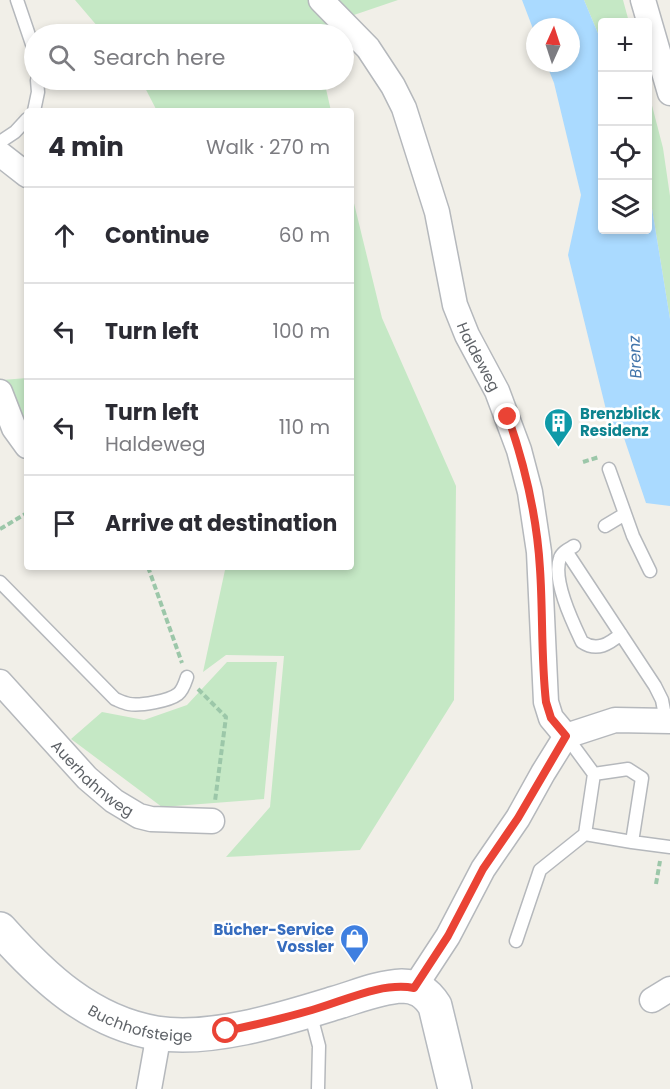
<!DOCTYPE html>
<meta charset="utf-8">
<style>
body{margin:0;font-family:Poppins,sans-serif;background:#f7f7f7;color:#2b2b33}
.controls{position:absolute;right:18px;top:18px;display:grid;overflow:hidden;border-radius:6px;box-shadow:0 3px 9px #0003}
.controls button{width:54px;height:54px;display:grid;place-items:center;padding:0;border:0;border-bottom:2px solid #e1e1e2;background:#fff;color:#2b2b33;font:30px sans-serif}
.compass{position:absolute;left:526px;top:18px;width:54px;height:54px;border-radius:50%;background:#fff;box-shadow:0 3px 9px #0003;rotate:3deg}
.stop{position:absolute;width:18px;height:18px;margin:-14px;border:4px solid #ea4335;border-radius:50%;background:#fff}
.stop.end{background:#ea4335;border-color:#fff;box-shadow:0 2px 6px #0008}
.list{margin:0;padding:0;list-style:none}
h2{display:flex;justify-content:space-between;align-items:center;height:78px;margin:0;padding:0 24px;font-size:26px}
h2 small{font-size:20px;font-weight:400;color:#7c7c81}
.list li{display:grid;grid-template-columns:39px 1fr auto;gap:18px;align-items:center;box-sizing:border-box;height:96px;padding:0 24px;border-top:2px solid #e1e1e2}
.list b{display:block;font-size:22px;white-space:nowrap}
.list p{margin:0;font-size:20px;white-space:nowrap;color:#7c7c81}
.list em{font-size:20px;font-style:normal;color:#7c7c81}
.icon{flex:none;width:33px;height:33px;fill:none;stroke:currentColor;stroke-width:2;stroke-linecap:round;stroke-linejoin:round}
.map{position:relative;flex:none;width:670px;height:1089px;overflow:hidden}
.search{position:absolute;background:#fff;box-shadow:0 3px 9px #0003;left:24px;top:24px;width:330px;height:66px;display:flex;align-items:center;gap:15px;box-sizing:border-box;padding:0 21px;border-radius:33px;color:#7c7c81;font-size:22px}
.panel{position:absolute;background:#fff;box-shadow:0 3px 9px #0003;left:24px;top:108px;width:330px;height:462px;border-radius:6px}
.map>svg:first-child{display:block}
.green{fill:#c5e8c5}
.water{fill:#aadaff}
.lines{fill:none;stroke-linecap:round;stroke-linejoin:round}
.lane-casing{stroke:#b5b8bc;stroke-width:15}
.street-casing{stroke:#b5b8bc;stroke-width:27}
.secondary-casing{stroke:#b6babf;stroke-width:36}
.path{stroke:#9cc7a9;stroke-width:4;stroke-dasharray:6 3;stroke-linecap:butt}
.lane{stroke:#fff;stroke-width:12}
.street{stroke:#fff;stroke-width:24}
.secondary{stroke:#fff;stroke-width:33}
.route{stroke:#ea4335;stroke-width:8}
.labels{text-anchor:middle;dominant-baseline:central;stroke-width:5;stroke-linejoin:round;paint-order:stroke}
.street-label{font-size:15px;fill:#5f6368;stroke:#fff}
.culture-label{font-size:15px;font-weight:bold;fill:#0d838f;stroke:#fff;text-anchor:start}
.shop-label{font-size:15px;font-weight:bold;fill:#366cbe;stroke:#fff;text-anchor:end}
.water-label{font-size:16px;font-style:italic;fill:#4174aa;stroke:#fff}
</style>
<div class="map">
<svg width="670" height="1089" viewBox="0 0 670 1089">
<rect width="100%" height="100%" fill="#f1efe8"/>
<path class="green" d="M 75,0 L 398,0 L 348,17 L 338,34 L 104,34 Z
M 584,0 L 623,0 L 629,22 L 602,22 L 602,43 Z
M 141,80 L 324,80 L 331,111 L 157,111 Z
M 648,90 L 663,148 L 670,196 L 670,319 L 648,184 Z
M 351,191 L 382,318 L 456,486 L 454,700 L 360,850 L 226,857 L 270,807 L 284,656 L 226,655 L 203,672 L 225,570 L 232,567 L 351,567 Z
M 27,378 L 27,422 L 2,380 Z
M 227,662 L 277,662 L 264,799 L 162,807 L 71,739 L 102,712 L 144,720 L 187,705 Z"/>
<path class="water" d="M 522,0 L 584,0 L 602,43 L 602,230 L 648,230 L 648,184 L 670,319 L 670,506 L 646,503 L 624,438 L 611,430 L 568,255 L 581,195 L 554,83 L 546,63 L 571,63 L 571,27 L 535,27 L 535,34 Z"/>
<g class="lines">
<defs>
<path id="lane" d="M 17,0 L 33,47 L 34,56
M 34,111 L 38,92 L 37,80
M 0,142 L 15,132 L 27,119
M 609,469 L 633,536 L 650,571
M 605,526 L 625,514
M 574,546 C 569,549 562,552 560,558 C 552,580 573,623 582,642 C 597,652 609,644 621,634
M 566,551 L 655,686 L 662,700 L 666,721
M 0,582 L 115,699 C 120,701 124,703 129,704 C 140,706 169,701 178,694 C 183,690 185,683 187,677
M 566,736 L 594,774 L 628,769 L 642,778 L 632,842 L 585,834 L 594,774
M 632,842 L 670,847
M 516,941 L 540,870 L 585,834
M 310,1012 L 319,1046 L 318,1089"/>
<g id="street">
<path id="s1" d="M 321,0 L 368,48 L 393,86 L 404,108 L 437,212 L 455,305 L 467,335 L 497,391 L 519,450 L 530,492 L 539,552 L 546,702 L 551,718 L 566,736"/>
<path d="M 643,0 L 670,93"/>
<path d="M 0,154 L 27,175"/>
<path d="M 0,392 L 14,428 L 27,446"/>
<path id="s2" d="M 0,682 L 87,778 L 114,801 L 139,816 L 151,819 L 212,821"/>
<path d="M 414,988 L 448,936 L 483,869 L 518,818 L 543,773 L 566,736 L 615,720 L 670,721"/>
<path d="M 652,1000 L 670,989"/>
<path d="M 149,1089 L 156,1050 L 157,1033"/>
</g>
<g id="secondary">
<path id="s3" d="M 0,929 C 43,977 90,1022 156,1033 C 211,1042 283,1019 335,1003 C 356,997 379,987 402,986 C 417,986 427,993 435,1006 L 455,1089"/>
</g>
</defs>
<use href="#lane" class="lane-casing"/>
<use href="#street" class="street-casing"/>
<use href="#secondary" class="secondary-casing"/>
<path class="path" d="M 583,462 L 599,457
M 0,529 L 27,513
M 148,567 L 182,663
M 198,689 L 226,717 L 215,801
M 656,884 L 660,861"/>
<use href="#lane" class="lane"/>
<use href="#street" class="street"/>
<use href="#secondary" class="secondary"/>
</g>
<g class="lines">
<path class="route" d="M 226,1031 C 255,1025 284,1018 312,1010 C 344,1001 381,982 414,988 L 448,936 L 483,869 L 518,818 L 566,736 L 551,718 L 546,702 C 541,658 543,613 540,569 C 537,517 525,466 508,417"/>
</g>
<defs>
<symbol id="building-pin" viewBox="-11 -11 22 30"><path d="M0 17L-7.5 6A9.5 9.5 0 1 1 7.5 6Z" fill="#0f9aa8" stroke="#fff"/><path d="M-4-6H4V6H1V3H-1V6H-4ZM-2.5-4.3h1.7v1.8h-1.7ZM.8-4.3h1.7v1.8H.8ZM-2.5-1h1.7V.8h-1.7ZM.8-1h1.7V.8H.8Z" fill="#fff"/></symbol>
<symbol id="shop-pin" viewBox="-11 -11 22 30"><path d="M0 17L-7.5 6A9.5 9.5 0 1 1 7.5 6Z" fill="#3f7fe0" stroke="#fff"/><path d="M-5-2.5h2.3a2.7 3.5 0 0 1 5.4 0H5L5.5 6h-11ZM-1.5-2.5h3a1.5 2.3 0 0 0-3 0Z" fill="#fff"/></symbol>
</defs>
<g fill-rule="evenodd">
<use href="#building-pin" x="542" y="406" width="33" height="45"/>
<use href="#shop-pin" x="338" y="922" width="33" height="45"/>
</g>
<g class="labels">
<g class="street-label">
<text stroke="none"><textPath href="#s1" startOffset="398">Haldeweg</textPath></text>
<text stroke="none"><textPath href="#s2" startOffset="134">Auerhahnweg</textPath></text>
<text stroke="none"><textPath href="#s3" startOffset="174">Buchhofsteige</textPath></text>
</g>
<g class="culture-label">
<text x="580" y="413">Brenzblick<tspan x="580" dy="17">Residenz</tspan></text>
</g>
<g class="shop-label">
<text x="334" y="929">Bücher-Service<tspan x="334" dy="17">Vossler</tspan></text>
</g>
<g class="water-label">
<text transform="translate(635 357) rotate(-93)">Brenz</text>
</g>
</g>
</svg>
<div class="controls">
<button>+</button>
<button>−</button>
<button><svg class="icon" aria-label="locate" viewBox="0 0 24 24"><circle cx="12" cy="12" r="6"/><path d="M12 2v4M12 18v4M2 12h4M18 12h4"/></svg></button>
<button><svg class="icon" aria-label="layers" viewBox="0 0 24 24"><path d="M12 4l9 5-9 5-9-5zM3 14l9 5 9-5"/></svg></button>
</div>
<svg class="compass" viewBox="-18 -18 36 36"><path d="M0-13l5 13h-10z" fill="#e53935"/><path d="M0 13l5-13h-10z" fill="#7c7c81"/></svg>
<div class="stop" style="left:226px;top:1031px"></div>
<div class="stop end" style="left:508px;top:417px"></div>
<div class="search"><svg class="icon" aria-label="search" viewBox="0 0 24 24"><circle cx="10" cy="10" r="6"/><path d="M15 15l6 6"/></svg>Search here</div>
<section class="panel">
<h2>4 min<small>Walk · 270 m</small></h2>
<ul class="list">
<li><svg class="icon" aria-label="ahead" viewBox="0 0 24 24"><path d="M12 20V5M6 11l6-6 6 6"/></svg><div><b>Continue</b></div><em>60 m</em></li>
<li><svg class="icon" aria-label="left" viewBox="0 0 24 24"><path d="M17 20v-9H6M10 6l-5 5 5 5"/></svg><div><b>Turn left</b></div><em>100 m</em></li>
<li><svg class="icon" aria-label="left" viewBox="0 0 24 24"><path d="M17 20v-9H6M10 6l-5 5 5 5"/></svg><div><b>Turn left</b><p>Haldeweg</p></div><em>110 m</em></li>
<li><svg class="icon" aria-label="arrive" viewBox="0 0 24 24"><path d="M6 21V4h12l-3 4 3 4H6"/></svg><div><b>Arrive at destination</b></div></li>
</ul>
</section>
</div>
